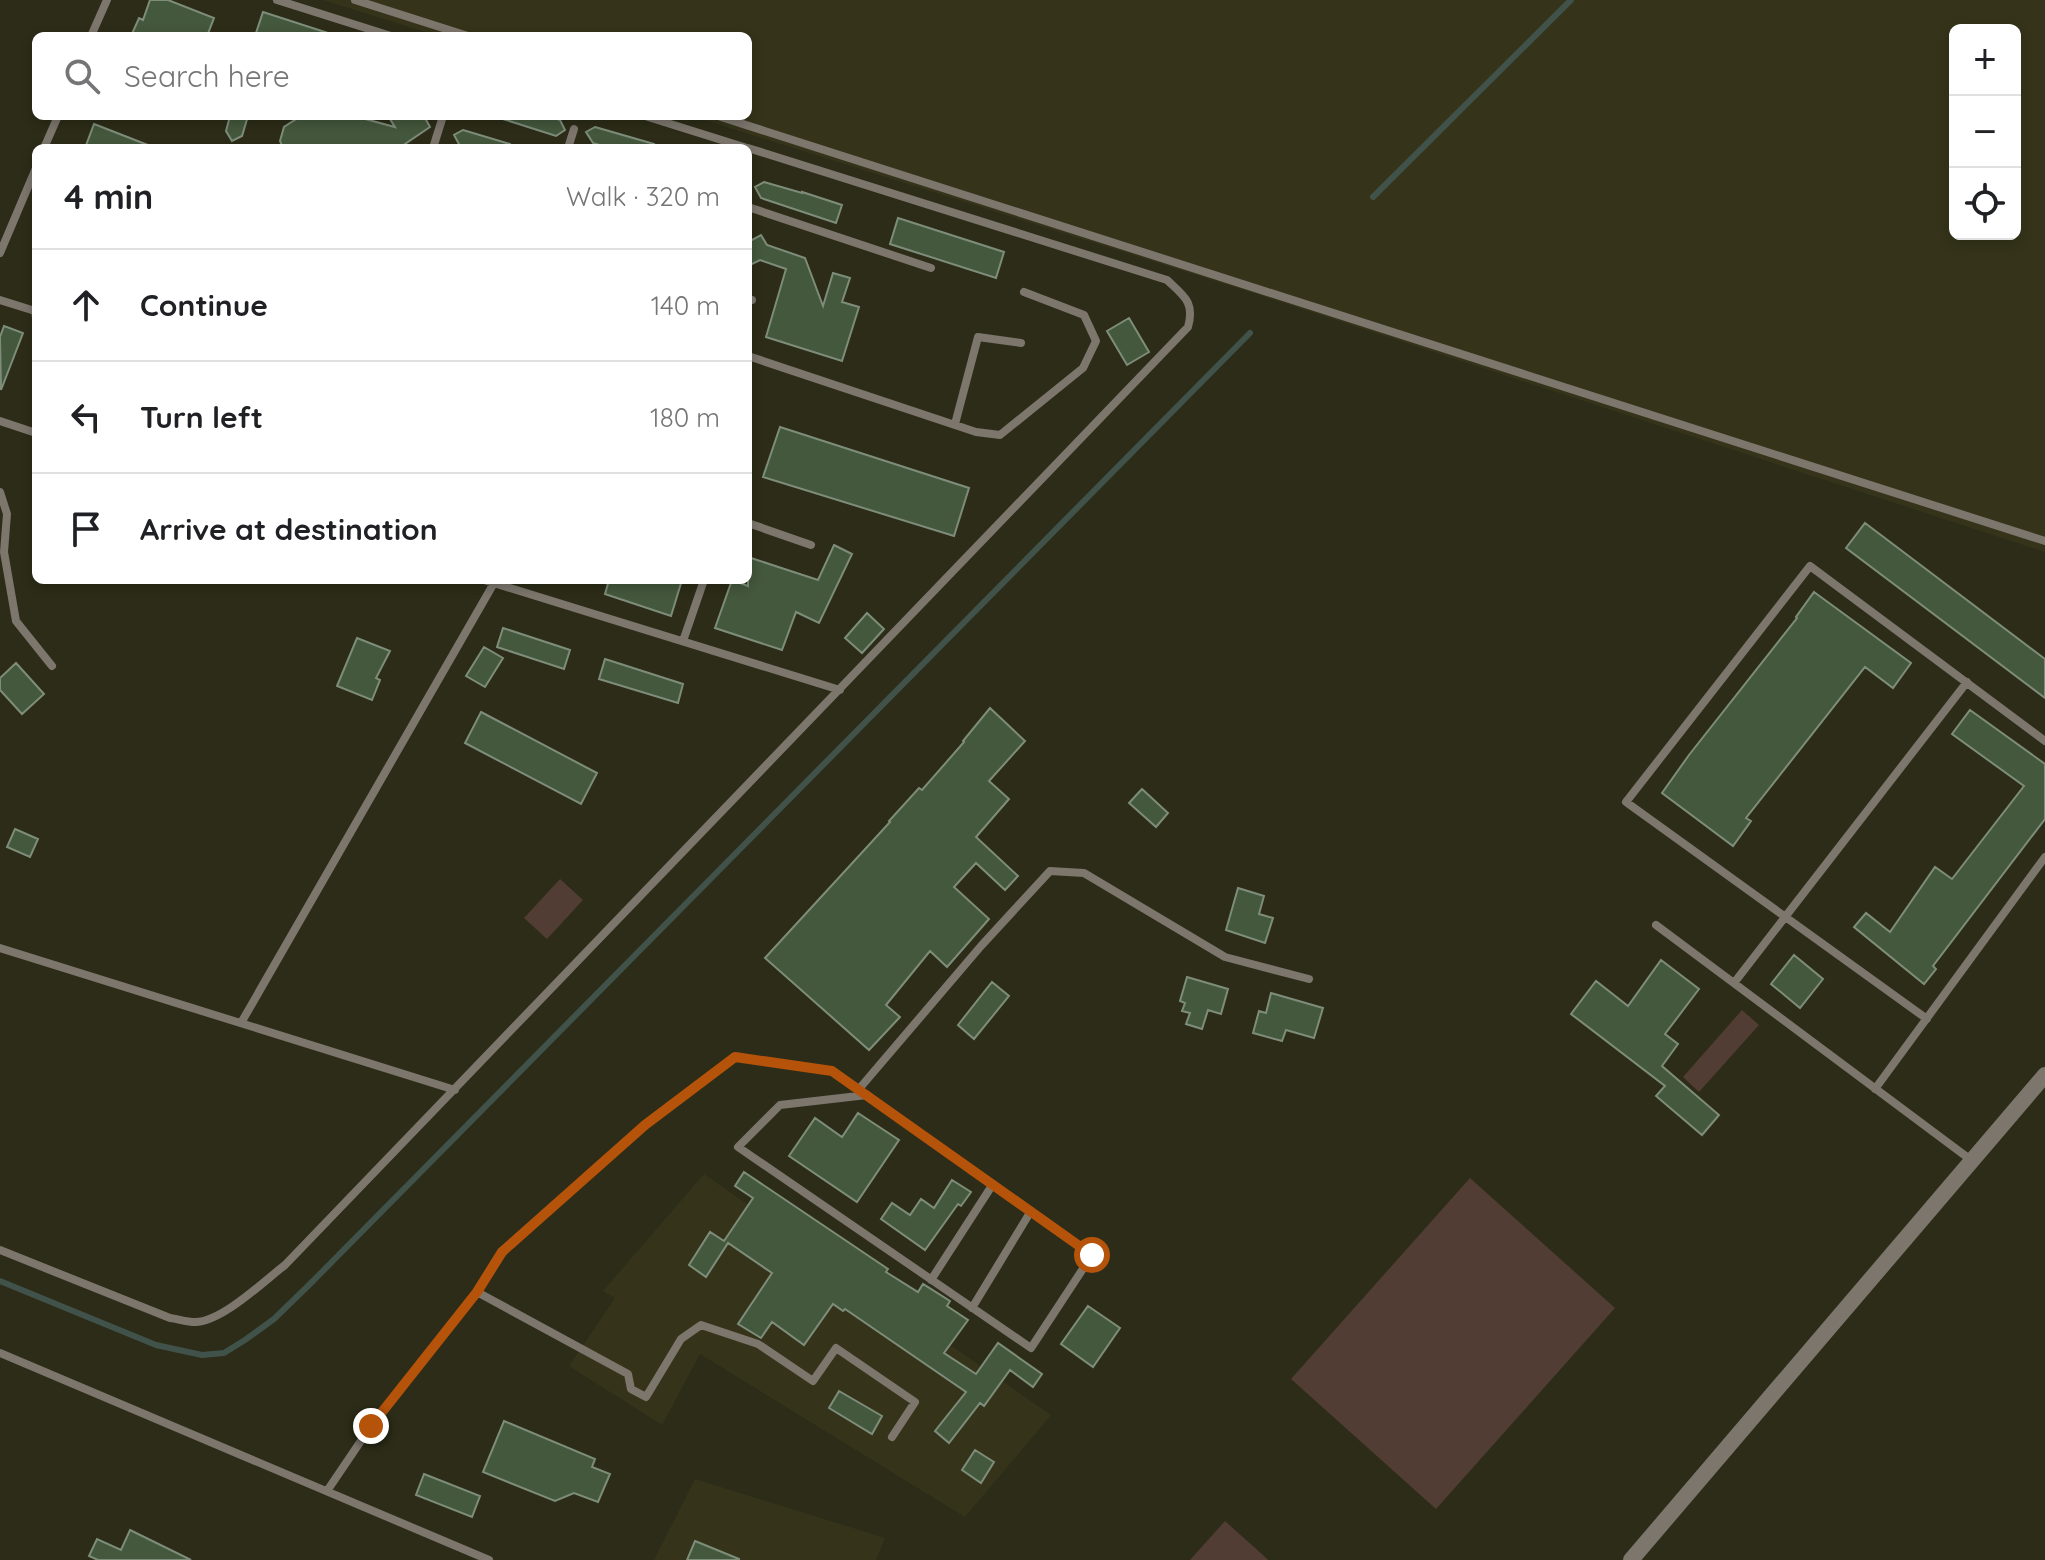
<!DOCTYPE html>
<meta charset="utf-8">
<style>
body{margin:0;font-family:Quicksand,sans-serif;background:#f2f2f2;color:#202124}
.controls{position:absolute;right:24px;top:24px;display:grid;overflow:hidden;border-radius:12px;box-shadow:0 4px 12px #0003}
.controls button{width:72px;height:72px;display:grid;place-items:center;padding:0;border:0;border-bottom:2px solid #e0e0e0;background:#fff;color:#202124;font:40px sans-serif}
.stop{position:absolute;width:24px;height:24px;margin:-18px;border:6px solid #b45309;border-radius:50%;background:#fff}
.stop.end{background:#b45309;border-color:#fff;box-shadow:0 2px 8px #0008}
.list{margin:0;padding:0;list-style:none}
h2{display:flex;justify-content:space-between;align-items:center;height:104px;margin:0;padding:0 32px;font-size:34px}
h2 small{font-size:26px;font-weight:400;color:#757577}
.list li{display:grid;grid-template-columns:52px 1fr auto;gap:24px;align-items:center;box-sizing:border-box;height:112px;padding:0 32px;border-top:2px solid #e0e0e0}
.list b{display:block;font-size:30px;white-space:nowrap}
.list em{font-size:26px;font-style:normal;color:#757577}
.icon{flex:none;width:44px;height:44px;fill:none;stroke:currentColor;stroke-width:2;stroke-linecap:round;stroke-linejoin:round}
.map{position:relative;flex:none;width:2045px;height:1560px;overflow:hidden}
.search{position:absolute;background:#fff;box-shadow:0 4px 12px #0003;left:32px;top:32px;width:720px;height:88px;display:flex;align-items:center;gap:20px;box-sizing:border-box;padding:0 28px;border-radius:12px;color:#757577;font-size:30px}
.panel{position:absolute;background:#fff;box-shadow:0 4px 12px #0003;left:32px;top:144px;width:720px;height:440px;border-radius:12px}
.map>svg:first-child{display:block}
.built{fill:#35341a;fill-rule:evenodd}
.green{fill:#523d34}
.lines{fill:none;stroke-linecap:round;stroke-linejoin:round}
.stream{stroke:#405249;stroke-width:6}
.building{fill:#44583d;stroke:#7e8d7a;stroke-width:2}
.service{stroke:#7c766d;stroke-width:8}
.minor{stroke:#7c766d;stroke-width:16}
.route{stroke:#b45309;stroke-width:10}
</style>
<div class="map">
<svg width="2045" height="1560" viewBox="0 0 2045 1560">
<rect width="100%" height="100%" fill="#2c2c18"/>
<path class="built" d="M 323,0 L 2045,0 L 2045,552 L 1247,291 L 692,116 L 748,116 L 748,36 L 438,36 ZM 1955,30 L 2015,30 L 2015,234 L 1955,234 Z
M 704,1174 L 1051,1415 L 965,1517 L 700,1354 L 662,1425 L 569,1366 L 615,1298 L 603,1291 Z
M 695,1479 L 885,1538 L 876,1560 L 654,1560 Z"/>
<path class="green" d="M 560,879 L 583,900 L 547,939 L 524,918 Z
M 1742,1010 L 1759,1025 L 1699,1092 L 1683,1077 Z
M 1470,1178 L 1615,1308 L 1436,1509 L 1291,1379 Z
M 1225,1521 L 1264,1556 L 1268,1560 L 1190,1560 Z"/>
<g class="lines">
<path class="stream" d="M 1373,197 L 1571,0
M 0,1281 L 156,1345 L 202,1355 L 224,1353 L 245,1340 L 274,1319 L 311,1283 L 1250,333"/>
</g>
<path class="building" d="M 150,0 L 168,0 L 214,18 L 207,36 L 131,36 L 139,18 L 143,20 Z
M 263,12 L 328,33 L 328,36 L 255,36 Z
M 230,116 L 248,116 L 242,136 L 232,141 L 226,131 Z
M 301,116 L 354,116 L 395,127 L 388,116 L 424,116 L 430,127 L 399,148 L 283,148 L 280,141 L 284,127 Z
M 504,116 L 548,116 L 560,120 L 565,130 L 556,136 L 503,119 Z
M 94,124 L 153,147 L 153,148 L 85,148 Z
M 595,127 L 654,144 L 653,148 L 609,148 L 593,143 L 586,132 Z
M 463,130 L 510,144 L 510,148 L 466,148 L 460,146 L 454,135 Z
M 764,182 L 802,193 L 802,192 L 842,205 L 836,223 L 761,198 L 755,187 Z
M 898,218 L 1004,252 L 996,278 L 890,244 Z
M 761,235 L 767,245 L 805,258 L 823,306 L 833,273 L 850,278 L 842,302 L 859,307 L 842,361 L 766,337 L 786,269 L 760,260 L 748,266 L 748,242 Z
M 1129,318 L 1149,352 L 1127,365 L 1107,331 Z
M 4,326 L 23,333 L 1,390 L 0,337 Z
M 780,427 L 969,488 L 954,536 L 763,477 Z
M 1865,523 L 2045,659 L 2045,698 L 1846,548 Z
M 834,545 L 852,554 L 819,623 L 796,612 L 782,650 L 715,628 L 732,580 L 748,586 L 748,557 L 818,580 Z
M 609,580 L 682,580 L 671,616 L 605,594 Z
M 1814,592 L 1911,663 L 1893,688 L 1865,667 L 1746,818 L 1751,821 L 1733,846 L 1662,793 L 1689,755 L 1797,618 L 1796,617 Z
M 867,613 L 884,629 L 862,653 L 845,638 Z
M 503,628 L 570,650 L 564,669 L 497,647 Z
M 357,638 L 390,651 L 376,678 L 380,680 L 372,700 L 337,686 Z
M 484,647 L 503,658 L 485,687 L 466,676 Z
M 605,659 L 683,684 L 678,703 L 599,679 Z
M 16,663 L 44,694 L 22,714 L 0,690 L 0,678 Z
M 990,708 L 1025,741 L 989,781 L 1009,799 L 976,837 L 1018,876 L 1005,890 L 976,863 L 954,887 L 989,919 L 947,967 L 930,951 L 886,1005 L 900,1017 L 869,1050 L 765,958 L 890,822 L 889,821 L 919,788 L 922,790 L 964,742 L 963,741 Z
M 1970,710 L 2045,764 L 2045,819 L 1933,966 L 1936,969 L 1924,984 L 1854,927 L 1866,913 L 1890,932 L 1935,867 L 1952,879 L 2024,786 L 1952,734 Z
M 481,712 L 597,773 L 581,804 L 465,743 Z
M 1142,789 L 1168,813 L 1156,827 L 1129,803 Z
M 15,829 L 38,839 L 30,857 L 7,847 Z
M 1238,888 L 1264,896 L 1259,914 L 1273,918 L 1265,943 L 1226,930 Z
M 1794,955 L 1823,979 L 1800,1008 L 1771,984 Z
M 1661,960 L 1699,989 L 1665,1034 L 1678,1044 L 1662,1066 L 1719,1115 L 1702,1135 L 1656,1096 L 1665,1086 L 1571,1014 L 1596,981 L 1628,1006 Z
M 1187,977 L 1228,989 L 1221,1014 L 1208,1010 L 1202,1029 L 1186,1024 L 1190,1013 L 1182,1011 L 1185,1003 L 1180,1001 Z
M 992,982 L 1009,996 L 974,1039 L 958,1025 Z
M 1271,993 L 1323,1008 L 1314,1038 L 1286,1030 L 1282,1041 L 1253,1033 L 1259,1011 L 1266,1013 Z
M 858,1113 L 899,1140 L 857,1202 L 789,1156 L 815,1118 L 842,1137 Z
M 744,1172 L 888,1269 L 886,1272 L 918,1292 L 923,1284 L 950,1301 L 947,1306 L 968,1320 L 944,1353 L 976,1374 L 998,1343 L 1042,1374 L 1033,1387 L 1010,1370 L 984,1406 L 980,1403 L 949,1443 L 935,1431 L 966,1392 L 845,1309 L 843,1311 L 833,1304 L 804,1345 L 772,1322 L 761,1338 L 738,1324 L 772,1273 L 728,1243 L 706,1277 L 689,1265 L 710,1232 L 724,1241 L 753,1198 L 735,1186 Z
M 952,1180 L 971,1192 L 961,1206 L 958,1204 L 925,1250 L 881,1219 L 892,1203 L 910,1215 L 921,1199 L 934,1208 Z
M 1088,1306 L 1120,1328 L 1093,1367 L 1061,1344 Z
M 839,1391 L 882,1416 L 872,1434 L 829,1408 Z
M 504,1421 L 595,1459 L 592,1467 L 610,1474 L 598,1502 L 574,1493 L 555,1501 L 483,1472 Z
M 975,1450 L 994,1462 L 981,1483 L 962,1470 Z
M 424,1474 L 480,1496 L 472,1517 L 416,1495 Z
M 130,1530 L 191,1560 L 98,1560 L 89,1556 L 97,1539 L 121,1550 Z
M 695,1541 L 739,1559 L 739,1560 L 687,1560 Z"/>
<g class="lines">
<path class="service" d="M 277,0 L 391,36
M 355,0 L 468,36
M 91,36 L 107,0
M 645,116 L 747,148
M 718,116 L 2045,541
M 44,148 L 58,116
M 433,148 L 443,116
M 568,148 L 574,129
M 748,207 L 931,268
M 0,253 L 36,168
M 0,300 L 35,311 L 36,318
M 748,300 L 752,300
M 748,356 L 976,432 L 1000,435 L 1083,368 L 1096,341 L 1084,315 L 1024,292
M 0,421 L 36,433
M 955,424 L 978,337 L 1021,343
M 0,492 L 7,514 L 4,552 L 16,621 L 52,666
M 748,523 L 811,545
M 484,580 L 840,690
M 683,641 L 704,580
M 1656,925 L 1971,1160
M 0,948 L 455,1090
M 1734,983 L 1967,682
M 1927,1019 L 1626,802 L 1810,566 L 2045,741
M 241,1023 L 494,583
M 859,1089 L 981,946 L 1050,871 L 1084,873 L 1225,957 L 1309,979
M 1875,1089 L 2045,857
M 0,1250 L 170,1318 C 178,1319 187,1322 195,1322 C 222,1322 264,1281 285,1265 L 1188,327 C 1195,302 1184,296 1167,280 L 748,148
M 931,1280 L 993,1184
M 477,1292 L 502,1252 L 645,1125 L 735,1057 L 832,1071 L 1092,1255 L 1031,1348 L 738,1147 L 780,1105 L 867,1095
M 972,1308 L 1031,1211
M 0,1353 L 489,1560
M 327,1491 L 371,1426 L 477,1292 L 628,1374 L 631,1389 L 646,1397 L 681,1339 L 701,1325 L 758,1344 L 813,1381 L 836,1348 L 915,1402 L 892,1437"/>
<path class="minor" d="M 1631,1560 L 2045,1075"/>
</g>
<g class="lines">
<path class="route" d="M 371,1426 L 477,1292 L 502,1252 L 645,1125 L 735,1057 L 832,1071 L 1092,1255"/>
</g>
</svg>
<div class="controls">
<button>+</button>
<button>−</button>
<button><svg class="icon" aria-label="locate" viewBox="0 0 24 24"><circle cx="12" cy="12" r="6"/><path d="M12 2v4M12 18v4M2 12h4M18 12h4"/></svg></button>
</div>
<div class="stop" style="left:1092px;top:1255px"></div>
<div class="stop end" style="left:371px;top:1426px"></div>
<div class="search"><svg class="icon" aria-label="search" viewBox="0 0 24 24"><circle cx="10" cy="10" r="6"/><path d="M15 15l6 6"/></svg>Search here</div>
<section class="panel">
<h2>4 min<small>Walk · 320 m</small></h2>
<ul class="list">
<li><svg class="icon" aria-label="ahead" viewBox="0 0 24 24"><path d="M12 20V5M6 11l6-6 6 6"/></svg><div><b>Continue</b></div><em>140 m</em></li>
<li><svg class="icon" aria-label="left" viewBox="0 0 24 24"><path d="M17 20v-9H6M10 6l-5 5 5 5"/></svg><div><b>Turn left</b></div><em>180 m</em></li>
<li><svg class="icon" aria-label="arrive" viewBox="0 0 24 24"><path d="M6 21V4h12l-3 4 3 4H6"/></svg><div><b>Arrive at destination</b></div></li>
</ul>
</section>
</div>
